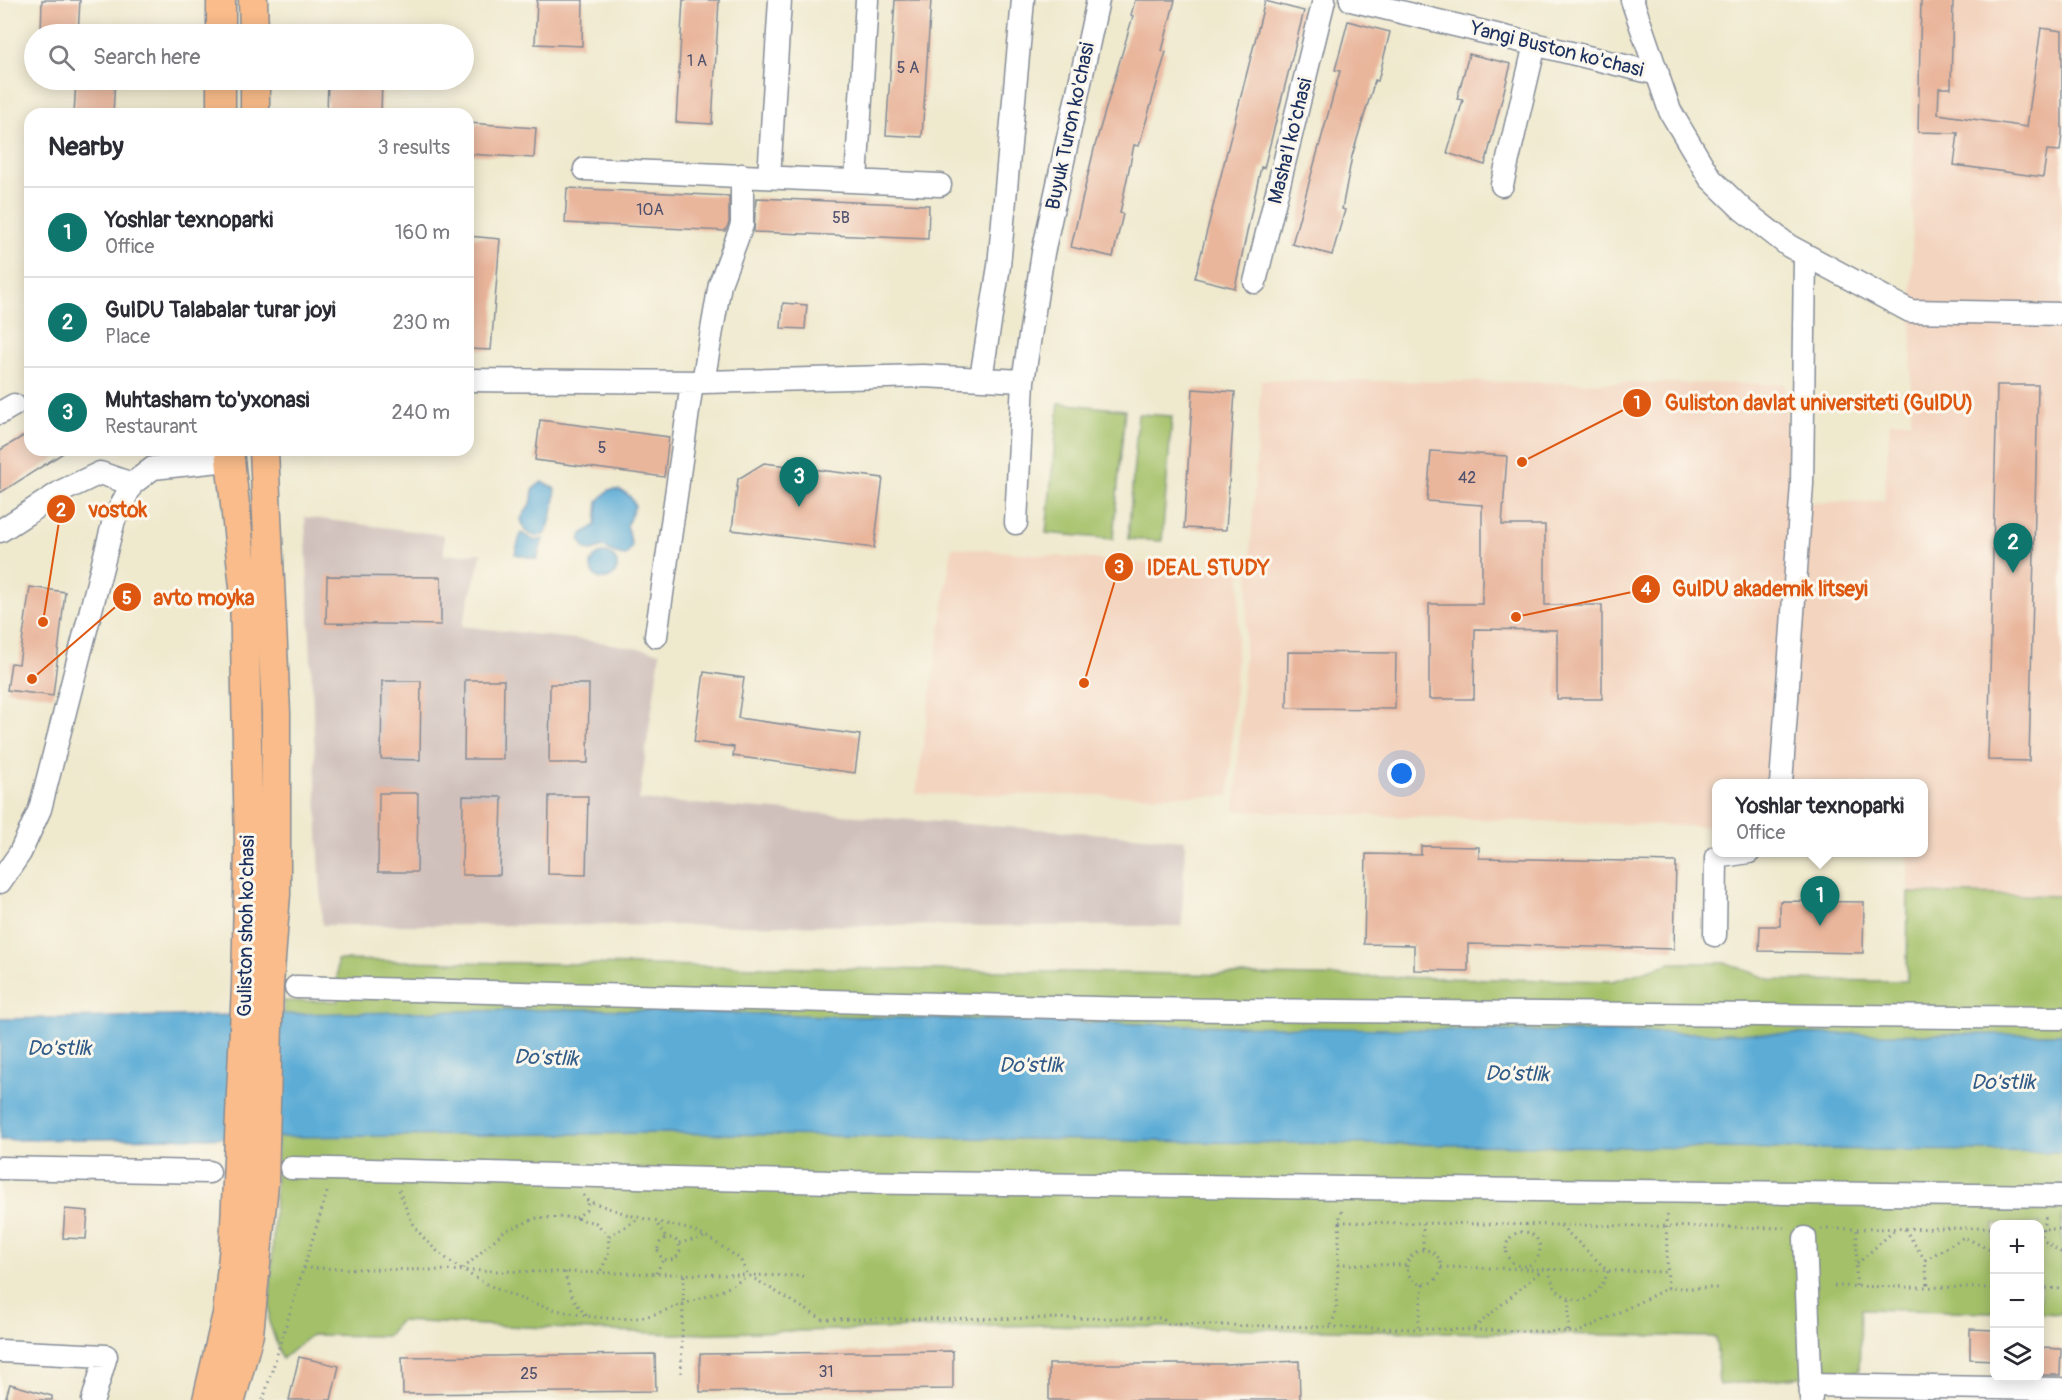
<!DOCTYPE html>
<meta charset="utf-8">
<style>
body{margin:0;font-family:Pangolin,sans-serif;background:#f7f7f7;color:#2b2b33}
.controls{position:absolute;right:18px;bottom:18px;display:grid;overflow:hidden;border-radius:12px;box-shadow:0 3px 15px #0003}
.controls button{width:54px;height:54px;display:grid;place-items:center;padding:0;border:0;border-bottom:2px solid #e1e1e2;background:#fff;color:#2b2b33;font:30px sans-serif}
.you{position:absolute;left:1402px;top:774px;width:21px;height:21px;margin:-15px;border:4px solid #fff;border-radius:50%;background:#1a73e8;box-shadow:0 0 0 9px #1a73e833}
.badge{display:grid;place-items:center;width:39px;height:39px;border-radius:50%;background:#0f766e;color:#fff;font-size:20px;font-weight:700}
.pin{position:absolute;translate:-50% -50px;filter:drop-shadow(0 2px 3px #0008)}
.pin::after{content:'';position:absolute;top:32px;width:21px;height:18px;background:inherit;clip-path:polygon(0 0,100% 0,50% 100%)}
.popup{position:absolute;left:1712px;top:779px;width:216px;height:78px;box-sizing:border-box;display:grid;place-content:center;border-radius:12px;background:#fff;filter:drop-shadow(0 2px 4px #0005);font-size:20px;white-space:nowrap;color:#7c7c81}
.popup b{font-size:22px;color:#2b2b33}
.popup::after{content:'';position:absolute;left:50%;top:100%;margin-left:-12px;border:12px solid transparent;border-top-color:#fff}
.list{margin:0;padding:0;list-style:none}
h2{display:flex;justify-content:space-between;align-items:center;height:78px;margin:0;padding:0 24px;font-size:26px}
h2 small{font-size:20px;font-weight:400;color:#7c7c81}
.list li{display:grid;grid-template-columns:39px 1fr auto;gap:18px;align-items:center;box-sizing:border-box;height:90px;padding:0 24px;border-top:2px solid #e1e1e2}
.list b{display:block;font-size:22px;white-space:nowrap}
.list p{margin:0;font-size:20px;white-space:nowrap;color:#7c7c81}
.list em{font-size:20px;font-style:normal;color:#7c7c81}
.icon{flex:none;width:33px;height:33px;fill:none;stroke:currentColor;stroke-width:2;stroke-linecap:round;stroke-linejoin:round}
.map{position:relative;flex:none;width:2062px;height:1400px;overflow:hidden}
.search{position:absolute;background:#fff;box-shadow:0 3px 15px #0003;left:24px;top:24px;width:450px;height:66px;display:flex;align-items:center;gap:15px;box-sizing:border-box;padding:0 21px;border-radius:33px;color:#7c7c81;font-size:22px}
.panel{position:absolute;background:#fff;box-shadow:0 3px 15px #0003;left:24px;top:108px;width:450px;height:348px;border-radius:18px}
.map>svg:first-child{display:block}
.built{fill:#f3d4bf}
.industrial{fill:#cfc0bb}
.green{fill:#a4c169;stroke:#607864;stroke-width:1.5}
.water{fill:#5bacd6;stroke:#3b6e9a;stroke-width:1.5}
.building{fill:#e9b59b}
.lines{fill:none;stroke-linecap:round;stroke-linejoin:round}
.minor-casing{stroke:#858c96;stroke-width:25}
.major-casing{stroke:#858c96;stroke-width:31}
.path{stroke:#858c96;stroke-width:3;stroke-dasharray:1.5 4.5;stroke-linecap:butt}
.minor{stroke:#fff;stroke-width:22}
.major{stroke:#f9bc8a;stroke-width:28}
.labels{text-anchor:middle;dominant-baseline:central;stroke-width:6;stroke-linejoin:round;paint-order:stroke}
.number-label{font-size:16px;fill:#4e506d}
.street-label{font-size:20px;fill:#1b2f5e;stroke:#fbf7ec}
.water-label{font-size:21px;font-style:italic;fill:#315b88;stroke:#fbf7ec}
.leader{fill:none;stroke:#de5710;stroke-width:2}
.callout-dot{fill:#de5710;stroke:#fbf7ec;stroke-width:2}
.mark-label{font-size:18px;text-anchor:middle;font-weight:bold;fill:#fff}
.callout-label{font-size:21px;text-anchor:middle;font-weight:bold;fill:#de5710;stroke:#fbf7ec;stroke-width:6;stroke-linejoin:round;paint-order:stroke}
</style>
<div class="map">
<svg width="2062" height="1400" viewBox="0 0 2062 1400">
<rect width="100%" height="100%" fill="#fbf7ec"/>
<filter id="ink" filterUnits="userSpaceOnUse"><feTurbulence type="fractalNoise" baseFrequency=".0167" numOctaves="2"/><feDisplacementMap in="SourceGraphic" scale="12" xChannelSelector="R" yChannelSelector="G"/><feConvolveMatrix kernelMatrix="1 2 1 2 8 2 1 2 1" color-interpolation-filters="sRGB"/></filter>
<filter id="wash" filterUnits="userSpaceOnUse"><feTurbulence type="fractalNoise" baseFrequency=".008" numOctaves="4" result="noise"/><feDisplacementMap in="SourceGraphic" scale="24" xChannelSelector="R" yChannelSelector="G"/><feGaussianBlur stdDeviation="1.35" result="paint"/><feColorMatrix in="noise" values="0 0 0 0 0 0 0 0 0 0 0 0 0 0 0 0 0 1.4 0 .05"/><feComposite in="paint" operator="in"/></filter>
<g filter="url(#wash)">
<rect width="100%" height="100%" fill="#efe9ce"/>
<path class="built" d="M 1914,0 L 2062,0 L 2062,896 L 1908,893 L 1908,853 L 1924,852 L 1924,784 L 1716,784 L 1716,827 L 1235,811 L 1261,380 L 1785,384 L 1791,503 L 1884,501 L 1890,422 L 1911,421 Z
M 952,547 L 1241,572 L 1229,796 L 916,794 Z"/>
<path class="industrial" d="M 305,517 L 444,535 L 444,555 L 482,553 L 462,626 L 600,642 L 660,652 L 639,800 L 1185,840 L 1182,926 L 322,925 Z"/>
<path class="green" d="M 1059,403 L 1125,410 L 1113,539 L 1046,533 Z
M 1138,414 L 1172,416 L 1162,541 L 1128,539 Z
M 1908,893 L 2062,896 L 2062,1314 L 2040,1313 L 2040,1224 L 1994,1224 L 1994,1312 L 1861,1309 L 1859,1371 L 1719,1385 L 1716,1337 L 1046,1325 L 674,1334 L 400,1321 L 387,1336 L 311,1335 L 282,1359 L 269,1322 L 284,1001 L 338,1001 L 337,960 L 1613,981 L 1671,963 L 1727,963 L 1772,980 L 1907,981 Z"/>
<path class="water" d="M 542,482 L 554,488 C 558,494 549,528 545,534 L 536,537 L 525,531 L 521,519 L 532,501 L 533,489 Z
M 609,490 C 621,488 631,494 635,506 L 627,525 L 632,546 L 626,556 L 619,555 L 604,547 L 591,551 L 585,549 L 580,540 L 582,534 L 596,525 L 598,501 Z
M 521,533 L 535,541 L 543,539 L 537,559 L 515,554 Z
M591 566a13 13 0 1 1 26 0a13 13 0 1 1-26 0Z
M 593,1009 C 1083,1024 1572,1036 2062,1034 L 2062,1152 L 1204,1142 L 660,1133 L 0,1140 L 0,1019 Z"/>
<g id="blocks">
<path class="building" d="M 42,0 L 80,0 L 78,34 L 41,34 Z
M 537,0 L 583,0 L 582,46 L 535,44 Z
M 683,0 L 719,0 L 712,124 L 676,122 Z
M 895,0 L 931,0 L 922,137 L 886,135 Z
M 1135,0 L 1175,0 L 1162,51 L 1166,52 L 1139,146 L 1134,145 L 1120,213 L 1123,214 L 1113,257 L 1071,247 L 1094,149 L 1133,16 L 1131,15 Z
M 1921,0 L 1953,0 L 1951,88 L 1939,88 L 1938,114 L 2027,127 L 2041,28 L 2062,31 L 2062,135 L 2060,151 L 2047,150 L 2043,177 L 1954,165 L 1958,133 L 1918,132 Z
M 1265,1 L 1304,11 L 1264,168 L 1261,167 L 1235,288 L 1195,278 Z
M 1348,21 L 1390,32 L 1378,81 L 1375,80 L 1352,156 L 1342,209 L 1345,210 L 1332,255 L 1292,244 L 1340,71 L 1335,70 Z
M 1469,54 L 1511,64 L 1485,165 L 1447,153 L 1463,100 L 1457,99 Z
M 76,80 L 115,80 L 113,114 L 74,114 Z
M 328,80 L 382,80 L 381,114 L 327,114 Z
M 468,123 L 536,128 L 534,158 L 468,154 Z
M 567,188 L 729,196 L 729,223 L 725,231 L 565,223 Z
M 756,198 L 929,205 L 928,239 L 754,232 Z
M 468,236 L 500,239 L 491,350 L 468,349 Z
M 783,303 L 807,305 L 805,329 L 781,328 Z
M 1997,385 L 2038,385 L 2029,761 L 1988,760 Z
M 1193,389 L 1235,392 L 1226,530 L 1184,528 Z
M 540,420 L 669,437 L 664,477 L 535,460 Z
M 30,432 L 30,450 L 68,450 L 0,493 L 0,450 Z
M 1431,451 L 1507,456 L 1502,525 L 1545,525 L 1545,605 L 1602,605 L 1602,699 L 1557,699 L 1557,630 L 1475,629 L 1474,699 L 1429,699 L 1429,604 L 1482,604 L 1482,505 L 1427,501 Z
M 764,463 L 883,478 L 874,548 L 732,530 L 738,479 Z
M 327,576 L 441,577 L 441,625 L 326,623 Z
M 30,587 L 65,592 L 53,696 L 7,690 L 11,663 L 19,664 Z
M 1288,652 L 1396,653 L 1395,709 L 1287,708 Z
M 704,672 L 744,678 L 738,718 L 860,735 L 855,773 L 733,756 L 734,747 L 694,742 Z
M 465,680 L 504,680 L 503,759 L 464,759 Z
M 382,681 L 421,681 L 420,760 L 381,759 Z
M 550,684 L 589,684 L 588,763 L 549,763 Z
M 379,793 L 418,793 L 417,872 L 378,872 Z
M 463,796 L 502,797 L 500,875 L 462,875 Z
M 549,796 L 588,796 L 586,875 L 548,874 Z
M 1421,846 L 1479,847 L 1479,858 L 1676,862 L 1674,949 L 1468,944 L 1468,971 L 1414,970 L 1414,945 L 1364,944 L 1366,854 L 1421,855 Z
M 1780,901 L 1864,902 L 1863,953 L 1759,951 L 1760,926 L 1780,926 Z
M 65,1209 L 88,1211 L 86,1239 L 63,1238 Z
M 1970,1329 L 1995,1330 L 1995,1360 L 1970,1359 Z
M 2040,1348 L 2061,1349 L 2060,1375 L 2040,1375 Z
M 953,1351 L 953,1389 L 700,1392 L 700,1354 Z
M 655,1354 L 656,1391 L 403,1394 L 402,1357 Z
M 299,1357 L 339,1366 L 331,1400 L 289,1400 Z
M 1299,1361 L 1300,1400 L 1049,1400 L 1049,1364 L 1224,1364 Z
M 10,1384 L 52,1396 L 52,1400 L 5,1400 Z"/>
</g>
</g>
<g filter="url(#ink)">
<use href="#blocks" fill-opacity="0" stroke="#858c96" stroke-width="1.5"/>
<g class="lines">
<defs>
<path id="minor" d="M 1351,0 L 1658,74
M 1632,0 L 1670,111 L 1710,178 L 1743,210 L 1789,246 L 1910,311 L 2062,314
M 585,169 L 940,185
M 769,177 L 780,0
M 856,181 L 867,0
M 1502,185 L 1535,44
M 1255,282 L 1324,0
M 981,378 L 999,266 L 1023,0
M 468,380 L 703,382 L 720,284 L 742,225 L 742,175
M 703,382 L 923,376 L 1023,381 L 1043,253 L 1098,0
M 0,413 L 14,405
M 1016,523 L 1023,381
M 0,531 L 62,491 L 100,473 L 132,484
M 656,636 L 692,383
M 1781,784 L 1802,484 L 1805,256
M 0,882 L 20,853 L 40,809 L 114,520 L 132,484 L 153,468 L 229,460
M 1715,935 L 1716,857 L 1749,852
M 296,987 L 1133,1009 L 2062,1018
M 0,1168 L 209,1172
M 291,1168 L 832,1182 L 2062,1196
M 1805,1238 L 1811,1398
M 0,1351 L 106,1356 L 93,1400
M 1810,1385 L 2062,1389"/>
<path id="major" d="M 253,0 L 254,34
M 221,34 L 221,0
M 255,80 L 255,114
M 221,114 L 221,80
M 207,1400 L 227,1314 L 234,1246 L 246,985 L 249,848 L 244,587 L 229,450
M 231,1400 L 249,1334 L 264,1184 L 269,985 L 276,894 L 276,713 L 264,450"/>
</defs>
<use href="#minor" class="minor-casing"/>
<use href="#major" class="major-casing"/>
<path class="path" d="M 399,1190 C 404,1203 410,1220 418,1231 C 462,1287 568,1324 637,1318 C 654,1316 673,1307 689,1302 C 712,1295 727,1290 747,1276
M 583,1195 L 588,1201 L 629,1215 L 688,1229 L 709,1238 L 740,1259 L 748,1275 L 822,1319 L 1162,1318 L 1168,1324 L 1579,1332 L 1668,1288 L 1718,1288
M 576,1218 L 586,1210 L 588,1201
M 1339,1222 L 1788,1228
M 1423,1223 L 1423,1251
M 658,1225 L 666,1238
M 1821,1229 L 1994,1228
M 1905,1229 L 1925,1260 L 1928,1287
M 2040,1229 L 2062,1229
M1506 1249a17 17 0 1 1 34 0a17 17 0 1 1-34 0Z
M 609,1236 L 640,1218
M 2041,1236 L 2046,1215
M 2040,1238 L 2062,1253
M658 1249a11 11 0 1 1 22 0a11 11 0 1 1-22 0Z
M 679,1243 L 706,1237
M1407 1267a17 17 0 1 1 34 0a17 17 0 1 1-34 0Z
M 1925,1260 L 1964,1237 L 1994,1252
M 1338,1264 L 1407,1265
M 1857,1264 L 1896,1229
M 1441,1267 L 1667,1272
M 304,1268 L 803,1276
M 463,1269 L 504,1231 L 537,1218 L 571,1217 L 596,1223 L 609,1236 L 608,1256 L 600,1272
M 1549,1269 C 1552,1291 1562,1298 1583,1301 C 1597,1294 1604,1285 1608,1271 L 1560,1225
M 565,1272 C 568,1291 574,1303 588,1317
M 656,1273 L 664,1258
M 1834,1286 L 1994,1288
M 1856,1286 L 1857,1229
M 1668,1288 L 1666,1218 L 1669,1212
M 2040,1288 L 2062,1289
M 1331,1325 L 1336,1312 L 1340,1215 L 1343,1209
M 1418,1327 L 1423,1284
M 1474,1328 L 1542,1270
M 1568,1331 L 1569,1299
M 681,1373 L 684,1274
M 263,1400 L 328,1189"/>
<use href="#minor" class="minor"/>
<use href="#major" class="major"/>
</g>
</g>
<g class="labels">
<g class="number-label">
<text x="697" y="61">1 А</text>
<text x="908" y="68">5 А</text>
<text x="650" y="210">10A</text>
<text x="841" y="218">5B</text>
<text x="602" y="448">5</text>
<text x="1467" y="478">42</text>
<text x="826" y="1372">31</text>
<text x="529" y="1374">25</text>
</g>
<g class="street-label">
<text transform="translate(1557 49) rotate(14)">Yangi Buston ko'chasi</text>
<text transform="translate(1070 126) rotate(-78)">Buyuk Turon ko'chasi</text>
<text transform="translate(1290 141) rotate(-76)">Masha'l ko'chasi</text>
<text transform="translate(246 926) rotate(-89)">Guliston shoh ko'chasi</text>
</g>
<g class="water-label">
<text x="59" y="1048">Do'stlik</text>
<text transform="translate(546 1058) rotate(2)">Do'stlik</text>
<text x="1031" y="1065">Do'stlik</text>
<text transform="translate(1517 1074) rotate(1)">Do'stlik</text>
<text x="2003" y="1082">Do'stlik</text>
</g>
</g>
<path class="leader" d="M1522 462L1637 403M43 622L61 509M1084 683L1119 567M1516 617L1646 589M32 679L127 597"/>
<g class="callout-dot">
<circle cx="1522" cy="462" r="6"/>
<circle cx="43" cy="622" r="6"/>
<circle cx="1084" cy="683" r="6"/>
<circle cx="1516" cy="617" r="6"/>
<circle cx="32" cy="679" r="6"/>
<circle cx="1637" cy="403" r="15"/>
<circle cx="61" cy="509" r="15"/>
<circle cx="1119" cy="567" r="15"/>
<circle cx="1646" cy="589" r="15"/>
<circle cx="127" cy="597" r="15"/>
</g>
<g class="mark-label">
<text x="1637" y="409">1</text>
<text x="61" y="516">2</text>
<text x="1119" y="573">3</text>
<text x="1646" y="595">4</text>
<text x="127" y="604">5</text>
</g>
<g class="callout-label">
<text x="1819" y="410">Guliston davlat universiteti (GulDU)</text>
<text x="118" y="517">vostok</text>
<text x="1208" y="575">IDEAL STUDY</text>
<text x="1770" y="596">GulDU akademik litseyi</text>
<text x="204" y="605">avto moyka</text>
</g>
</svg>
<div class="controls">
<button>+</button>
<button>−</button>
<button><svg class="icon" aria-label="layers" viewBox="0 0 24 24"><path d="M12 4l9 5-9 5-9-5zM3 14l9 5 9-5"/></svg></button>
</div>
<div class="you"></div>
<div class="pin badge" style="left:1820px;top:926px">1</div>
<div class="popup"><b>Yoshlar texnoparki</b>Office</div>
<div class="pin badge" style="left:2013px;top:573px">2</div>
<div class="pin badge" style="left:799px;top:507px">3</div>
<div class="search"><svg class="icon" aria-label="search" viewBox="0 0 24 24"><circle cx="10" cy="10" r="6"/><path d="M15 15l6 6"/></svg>Search here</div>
<section class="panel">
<h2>Nearby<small>3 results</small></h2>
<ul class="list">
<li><span class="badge">1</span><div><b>Yoshlar texnoparki</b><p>Office</p></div><em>160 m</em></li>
<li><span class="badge">2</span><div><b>GulDU Talabalar turar joyi</b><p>Place</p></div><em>230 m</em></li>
<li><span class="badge">3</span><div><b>Muhtasham to'yxonasi</b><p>Restaurant</p></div><em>240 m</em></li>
</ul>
</section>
</div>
